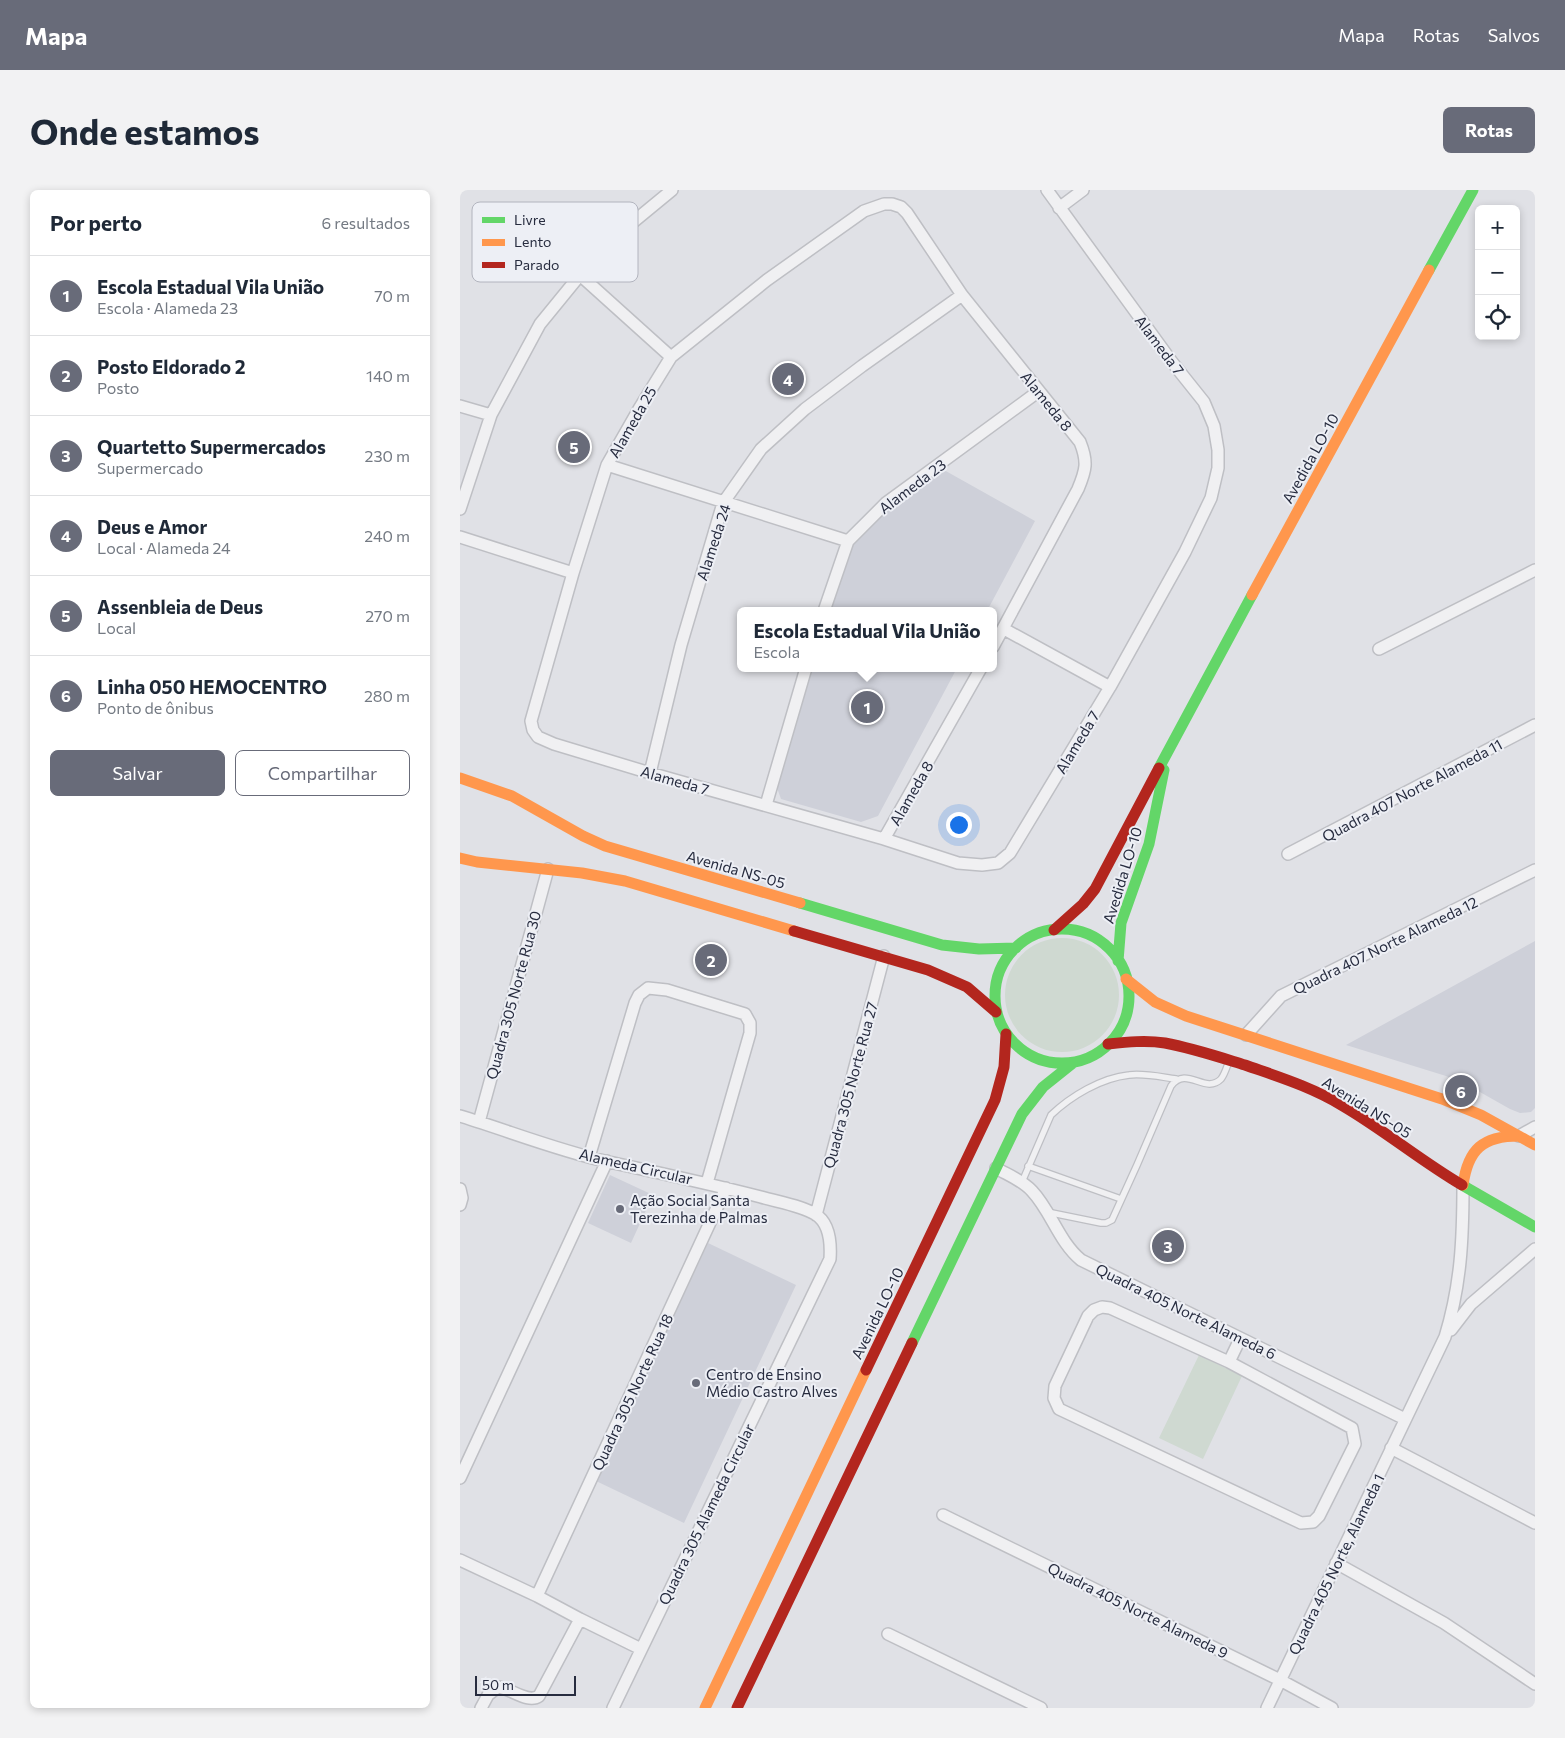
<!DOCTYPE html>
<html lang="pt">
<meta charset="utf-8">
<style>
body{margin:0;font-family:Commissioner,sans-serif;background:#f2f2f3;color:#1f2937}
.controls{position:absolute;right:15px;top:15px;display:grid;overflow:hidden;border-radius:8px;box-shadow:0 2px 8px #0003}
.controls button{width:45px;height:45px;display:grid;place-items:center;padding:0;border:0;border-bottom:1px solid #e0e1e3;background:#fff;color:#1f2937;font:25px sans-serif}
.scale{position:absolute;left:15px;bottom:12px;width:101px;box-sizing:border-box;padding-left:5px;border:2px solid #272c3f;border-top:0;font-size:14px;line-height:18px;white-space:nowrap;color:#272c3f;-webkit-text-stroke:4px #edeff5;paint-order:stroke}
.you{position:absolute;left:498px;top:634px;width:18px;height:18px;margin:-12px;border:4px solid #fff;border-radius:50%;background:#1a73e8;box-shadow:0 0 0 8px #1a73e833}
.badge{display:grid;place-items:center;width:32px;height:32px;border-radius:50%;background:#686b79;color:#fff;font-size:16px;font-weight:700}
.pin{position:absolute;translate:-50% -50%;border:2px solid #fff;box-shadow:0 1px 5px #0006}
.popup{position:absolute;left:277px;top:417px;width:260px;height:65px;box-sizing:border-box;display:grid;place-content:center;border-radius:8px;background:#fff;filter:drop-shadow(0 1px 4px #0005);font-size:16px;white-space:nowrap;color:#747a83}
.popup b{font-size:19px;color:#1f2937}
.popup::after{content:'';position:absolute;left:50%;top:100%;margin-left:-10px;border:10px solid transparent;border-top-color:#fff}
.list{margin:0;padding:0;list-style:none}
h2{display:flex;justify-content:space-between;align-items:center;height:65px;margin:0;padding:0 20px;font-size:21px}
h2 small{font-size:16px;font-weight:400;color:#747a83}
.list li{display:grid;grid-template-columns:32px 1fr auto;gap:15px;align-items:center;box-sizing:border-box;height:80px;padding:0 20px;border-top:1px solid #e0e1e3}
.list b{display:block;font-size:19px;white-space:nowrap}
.list p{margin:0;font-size:16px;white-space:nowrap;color:#747a83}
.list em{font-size:16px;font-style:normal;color:#747a83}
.actions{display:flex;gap:10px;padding:15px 20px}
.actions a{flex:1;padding:11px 0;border:1px solid #686b79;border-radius:8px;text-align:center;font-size:18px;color:#686b79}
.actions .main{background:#686b79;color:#fff}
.icon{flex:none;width:28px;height:28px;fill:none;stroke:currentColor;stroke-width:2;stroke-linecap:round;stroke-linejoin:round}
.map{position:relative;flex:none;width:1075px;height:1518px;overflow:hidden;border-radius:8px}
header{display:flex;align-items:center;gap:30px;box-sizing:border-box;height:70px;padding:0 25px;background:#686b79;color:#fff}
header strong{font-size:24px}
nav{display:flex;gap:28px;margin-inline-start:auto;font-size:18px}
.intro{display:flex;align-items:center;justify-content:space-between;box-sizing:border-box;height:120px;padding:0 30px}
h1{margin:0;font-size:35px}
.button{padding:12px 22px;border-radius:8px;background:#686b79;color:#fff;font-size:18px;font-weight:700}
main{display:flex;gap:30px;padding:0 30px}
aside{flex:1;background:#fff;border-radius:8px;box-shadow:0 2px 8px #0003}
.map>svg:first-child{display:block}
.built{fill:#ced0d9}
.green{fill:#cfd9d1}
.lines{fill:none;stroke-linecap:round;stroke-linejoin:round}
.lane-casing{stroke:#bebfc4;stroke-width:8}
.street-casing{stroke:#bebfc4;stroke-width:14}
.lane{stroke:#f0f0f2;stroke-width:5.5}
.street{stroke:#f0f0f2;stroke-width:11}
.fast{stroke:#63d668;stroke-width:11}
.slow{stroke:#ff974d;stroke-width:11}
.jam{stroke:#b3261e;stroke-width:11}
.poi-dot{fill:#686b79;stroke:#edeff5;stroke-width:2}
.labels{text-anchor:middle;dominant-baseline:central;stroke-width:4;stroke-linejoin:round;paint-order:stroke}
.street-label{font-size:15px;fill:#272c3f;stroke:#edeff5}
.poi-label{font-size:15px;fill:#272c3f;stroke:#edeff5;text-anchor:start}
.key{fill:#edeff5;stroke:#b2b4be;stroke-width:1}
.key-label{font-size:14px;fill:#272c3f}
</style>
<header>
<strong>Mapa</strong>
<nav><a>Mapa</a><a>Rotas</a><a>Salvos</a></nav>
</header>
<div class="intro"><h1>Onde estamos</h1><a class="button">Rotas</a></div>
<main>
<aside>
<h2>Por perto<small>6 resultados</small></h2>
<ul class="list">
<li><span class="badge">1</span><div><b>Escola Estadual Vila União</b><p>Escola · Alameda 23</p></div><em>70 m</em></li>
<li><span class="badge">2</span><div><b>Posto Eldorado 2</b><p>Posto</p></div><em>140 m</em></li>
<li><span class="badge">3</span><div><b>Quartetto Supermercados</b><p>Supermercado</p></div><em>230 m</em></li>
<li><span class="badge">4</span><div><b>Deus e Amor</b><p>Local · Alameda 24</p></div><em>240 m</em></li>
<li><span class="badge">5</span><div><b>Assenbleia de Deus</b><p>Local</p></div><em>270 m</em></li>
<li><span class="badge">6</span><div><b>Linha 050 HEMOCENTRO</b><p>Ponto de ônibus</p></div><em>280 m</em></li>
</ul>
<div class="actions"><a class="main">Salvar</a><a>Compartilhar</a></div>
</aside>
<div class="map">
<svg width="1075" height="1518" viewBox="0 0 1075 1518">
<rect width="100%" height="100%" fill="#e0e1e6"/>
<path class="built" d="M 484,280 L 575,331 L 527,421 L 369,421 L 394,353 L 430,317 Z
M 350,478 L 497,478 L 418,626 L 401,632 L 321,609 L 316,595 Z
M 1075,751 L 1075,918 L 1071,922 L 1060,923 L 1050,919 L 1011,897 L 986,886 L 886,855 Z
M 150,985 L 193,1005 L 171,1053 L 128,1033 Z
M 248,1053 L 336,1095 L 224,1333 L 136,1291 Z"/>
<path class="green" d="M545 805a57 57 0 1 1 114 0a57 57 0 1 1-114 0Z
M 739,1165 L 782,1186 L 743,1269 L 699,1248 Z"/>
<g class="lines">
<defs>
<path id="lane" d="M 568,976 L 661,1009
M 562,992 L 591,925 C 611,906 641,888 669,885 C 684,883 701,887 716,889
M 587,1022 L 641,1033 L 646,1033 L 652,1030 L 677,975 L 711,896 C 727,875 745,905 761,889 C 765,884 767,876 769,871"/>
<path id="street" d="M 599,18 L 623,0
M 120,85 L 211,167
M 0,216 L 31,225
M 147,275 L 388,351
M 0,319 L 31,225 L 80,134 L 120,85 L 161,42 L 212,0
M 0,347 L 113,383
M 364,421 L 388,351 L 426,313 L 579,201
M 544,439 L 650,497
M 533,457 L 618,299 C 626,280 628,272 620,252 L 502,105 L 447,23 L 441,17 L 432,14 L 424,14 L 404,21 L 307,90 L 211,167 L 179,219 L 147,275 L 113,383 L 71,531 L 73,540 L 78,547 L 94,554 L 190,583 L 424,649 L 498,673 L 522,675 L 538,673 L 550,663 L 650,497 L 725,362 L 751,308 L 758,278 L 758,260 L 754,236 L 744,212 L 712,172 L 587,0
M 919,459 L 1075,380
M 190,583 L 221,455 L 263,313 L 301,259 L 345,219 L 402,176 L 502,105
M 306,615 L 346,478
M 424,649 L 521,478
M 828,664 L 1075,535
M 786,845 L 821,806 L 1075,680
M 0,926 C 49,941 99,961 149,972 C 200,983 251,994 301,1007 C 318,1012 340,1015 355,1024 C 370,1033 371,1054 370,1069 L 153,1518
M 19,932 L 88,679
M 1059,946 L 1075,937
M 129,967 L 175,813 L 179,805 L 188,798 L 207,800 L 285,824 L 290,833 L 290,843 L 247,993
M 536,978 C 548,985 562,990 572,1001 C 591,1021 599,1052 621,1070 L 945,1229
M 0,999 L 2,1008 L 0,1015
M 356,1025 L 424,766
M 642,1117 L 650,1118 L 769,1172 L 892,1238 L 895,1254 L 859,1326 L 853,1332 L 841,1333 L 599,1219 L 594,1208 L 595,1196 L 628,1126 L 634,1120 Z
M 991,1140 L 1011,1114 L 1075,1059
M 769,1172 L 780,1149
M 931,1258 L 1075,1333
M 0,1288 L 147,971
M 483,1325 L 820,1490 L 872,1518
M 0,1370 L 77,1406 L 120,1429 L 181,1459
M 876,1373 L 984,1433 L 1075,1494
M 77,1406 L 266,998
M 428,1444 L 581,1518
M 21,1518 L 28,1505 L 38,1497 C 50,1498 68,1514 79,1506 L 120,1429
M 807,1518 L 985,1147 C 1001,1095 1003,1049 1003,995"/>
</defs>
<use href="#lane" class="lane-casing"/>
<use href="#street" class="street-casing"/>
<use href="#lane" class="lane"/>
<use href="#street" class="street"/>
<path class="fast" d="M 969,80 L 1013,0
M 699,578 L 792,405
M 340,713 L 482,755 L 519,759 L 556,758
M535 806a67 67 0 1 1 134 0a67 67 0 1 1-134 0Z
M 658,771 L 661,733 L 689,654 L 704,580
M 1002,995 L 1075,1037
M 452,1153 L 562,924 L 583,897 L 613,873"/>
<path class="slow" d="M 792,405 L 969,80
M 0,588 L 52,606 L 123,646 L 145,656 L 340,713
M 0,668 L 17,672 L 122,683 L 165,691 L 334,741
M 666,789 L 695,812 L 726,826 L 982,909 L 1021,925 L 1075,955
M 1003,995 C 1008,959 1023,946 1059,946
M 245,1518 L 406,1180"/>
<path class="jam" d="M 594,740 L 623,714 L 635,699 L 699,578
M 334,741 L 468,780 L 507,797 L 536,822
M 648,854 C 667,852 686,850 705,853 C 732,858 759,867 785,875 C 819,887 852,897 883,916 C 924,940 961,971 1002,995
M 406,1180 L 535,910 L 544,877 L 546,844
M 277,1518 L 452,1153"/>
</g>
<g class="poi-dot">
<circle cx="160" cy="1019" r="5"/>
<circle cx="236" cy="1193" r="5"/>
</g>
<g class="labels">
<g class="street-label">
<text transform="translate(700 155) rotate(53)">Alameda 7</text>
<text transform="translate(587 211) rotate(51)">Alameda 8</text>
<text transform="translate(172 232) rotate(-60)">Alameda 25</text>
<text transform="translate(850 268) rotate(-61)">Avedida LO-10</text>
<text transform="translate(452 296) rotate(-37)">Alameda 23</text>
<text transform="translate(253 352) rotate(-72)">Alameda 24</text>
<text transform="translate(617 552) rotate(-59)">Alameda 7</text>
<text transform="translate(215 590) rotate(16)">Alameda 7</text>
<text transform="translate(952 600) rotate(-28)">Quadra 407 Norte Alameda 11</text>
<text transform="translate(451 603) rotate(-60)">Alameda 8</text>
<text transform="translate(276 679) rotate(16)">Avenida NS-05</text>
<text transform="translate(662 685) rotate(-73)">Avedida LO-10</text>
<text transform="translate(925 755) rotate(-26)">Quadra 407 Norte Alameda 12</text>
<text transform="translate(53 805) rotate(-75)">Quadra 305 Norte Rua 30</text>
<text transform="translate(390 895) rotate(-75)">Quadra 305 Norte Rua 27</text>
<text transform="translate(907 917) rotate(32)">Avenida NS-05</text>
<text transform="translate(176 976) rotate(13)">Alameda Circular</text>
<text transform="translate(726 1121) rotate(26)">Quadra 405 Norte Alameda 6</text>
<text transform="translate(417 1123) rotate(-64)">Avenida LO-10</text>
<text transform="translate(172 1202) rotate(-65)">Quadra 305 Norte Rua 18</text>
<text transform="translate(246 1324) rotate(-64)">Quadra 305 Alameda Circular</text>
<text transform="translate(876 1374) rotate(-64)">Quadra 405 Norte, Alameda 1</text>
<text transform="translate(678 1420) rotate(26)">Quadra 405 Norte Alameda 9</text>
</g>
<g class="poi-label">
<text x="170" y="1010">Ação Social Santa<tspan x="170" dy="17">Terezinha de Palmas</tspan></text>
<text x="246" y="1184">Centro de Ensino<tspan x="246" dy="17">Médio Castro Alves</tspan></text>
</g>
</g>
<rect x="12" y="12" width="166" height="80" rx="8" class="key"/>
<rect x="22" y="27" width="23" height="6" fill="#63d668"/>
<rect x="22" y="49" width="23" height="7" fill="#ff974d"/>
<rect x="22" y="72" width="23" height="6" fill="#b3261e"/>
<g class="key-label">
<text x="54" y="35">Livre</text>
<text x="54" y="57">Lento</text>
<text x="54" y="80">Parado</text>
</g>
</svg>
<div class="controls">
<button>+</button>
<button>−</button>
<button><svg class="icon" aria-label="locate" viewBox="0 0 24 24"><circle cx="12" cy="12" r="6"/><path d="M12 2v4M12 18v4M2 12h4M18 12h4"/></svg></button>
</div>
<div class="scale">50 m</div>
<div class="you"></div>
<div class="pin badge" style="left:407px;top:517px">1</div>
<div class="popup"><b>Escola Estadual Vila União</b>Escola</div>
<div class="pin badge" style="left:251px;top:770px">2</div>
<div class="pin badge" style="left:708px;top:1056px">3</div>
<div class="pin badge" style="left:328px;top:189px">4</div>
<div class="pin badge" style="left:114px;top:257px">5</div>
<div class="pin badge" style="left:1001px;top:901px">6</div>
</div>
</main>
